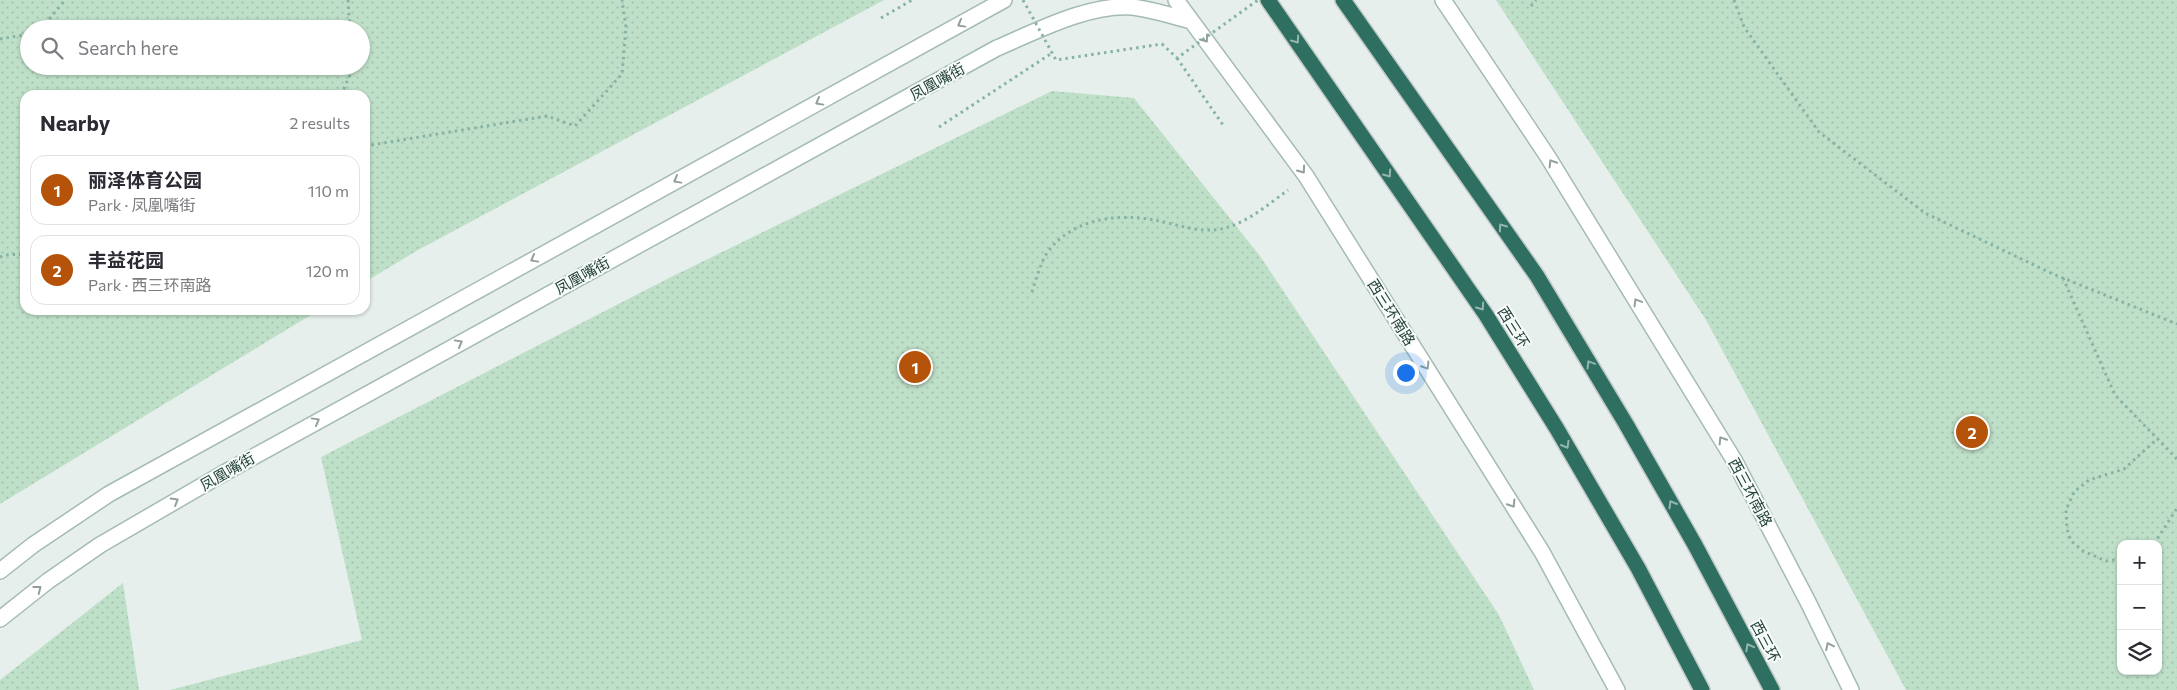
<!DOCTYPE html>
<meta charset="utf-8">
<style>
body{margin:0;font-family:Commissioner,"Noto Sans SC",sans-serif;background:#f7f7f7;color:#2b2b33}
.controls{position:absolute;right:15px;bottom:15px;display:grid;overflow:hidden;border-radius:10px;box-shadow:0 1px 4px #0004}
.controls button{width:45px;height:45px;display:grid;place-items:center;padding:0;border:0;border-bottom:1px solid #e1e1e2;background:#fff;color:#2b2b33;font:25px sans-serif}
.you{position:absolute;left:1405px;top:372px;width:18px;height:18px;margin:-12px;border:4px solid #fff;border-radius:50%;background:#1a73e8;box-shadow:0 0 0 8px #1a73e833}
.badge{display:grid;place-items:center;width:32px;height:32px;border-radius:50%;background:#b45309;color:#fff;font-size:16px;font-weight:700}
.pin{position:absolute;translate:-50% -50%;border:2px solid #fff;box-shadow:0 1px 5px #0006}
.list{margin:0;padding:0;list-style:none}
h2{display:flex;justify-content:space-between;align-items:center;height:65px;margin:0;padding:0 20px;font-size:21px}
h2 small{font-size:16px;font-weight:400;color:#7c7c81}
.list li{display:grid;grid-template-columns:32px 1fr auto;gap:15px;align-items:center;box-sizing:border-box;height:70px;margin:0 10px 10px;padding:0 10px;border:1px solid #e1e1e2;border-radius:15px}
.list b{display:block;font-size:19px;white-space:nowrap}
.list p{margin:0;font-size:16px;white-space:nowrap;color:#7c7c81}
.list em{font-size:16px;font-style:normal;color:#7c7c81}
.icon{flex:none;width:28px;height:28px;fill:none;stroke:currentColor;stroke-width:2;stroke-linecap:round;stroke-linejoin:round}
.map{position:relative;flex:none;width:2177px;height:690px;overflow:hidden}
.search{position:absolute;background:#fff;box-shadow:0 1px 4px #0004;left:20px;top:20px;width:350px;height:55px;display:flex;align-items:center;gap:12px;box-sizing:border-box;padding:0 18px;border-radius:28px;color:#7c7c81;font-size:19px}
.panel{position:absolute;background:#fff;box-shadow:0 1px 4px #0004;left:20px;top:90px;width:350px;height:225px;border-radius:15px}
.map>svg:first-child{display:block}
.park{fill:url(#park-dots);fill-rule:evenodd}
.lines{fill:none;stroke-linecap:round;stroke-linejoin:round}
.secondary-casing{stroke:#a4bbb3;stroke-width:18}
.highway-casing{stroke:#c2cac8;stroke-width:18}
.path{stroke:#86b3a5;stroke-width:3;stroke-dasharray:2.5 4;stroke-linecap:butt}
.secondary{stroke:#fff;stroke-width:15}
.highway{stroke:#2f6f62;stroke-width:15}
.path-bridge{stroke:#86b3a5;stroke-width:3;stroke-dasharray:2.5 4;stroke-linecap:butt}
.oneway{stroke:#92a09c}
.oneway2{stroke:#93b5ae}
.labels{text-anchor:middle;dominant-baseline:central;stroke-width:4;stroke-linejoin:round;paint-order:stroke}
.street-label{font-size:15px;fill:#24423a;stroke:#f7fbf9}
</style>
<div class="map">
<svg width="2177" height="690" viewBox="0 0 2177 690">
<defs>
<pattern id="park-dots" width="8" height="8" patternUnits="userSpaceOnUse" patternTransform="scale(1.25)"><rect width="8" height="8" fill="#bfe0c8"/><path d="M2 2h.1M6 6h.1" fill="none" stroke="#a4c1ad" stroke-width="1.8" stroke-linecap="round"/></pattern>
</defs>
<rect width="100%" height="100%" fill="#e6efeb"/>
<path class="park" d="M 0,0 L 884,0 L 418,250 L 365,282 L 365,95 L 25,95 L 25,310 L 319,310 L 0,504 ZM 29,29 L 361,29 L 361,66 L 29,66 Z
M 1496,0 L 2177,0 L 2177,690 L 1906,690 L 1706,320 ZM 2121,544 L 2158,544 L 2158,671 L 2121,671 Z
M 1052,91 L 1134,98 L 1260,256 L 1499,615 L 1534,690 L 170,690 L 362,640 L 321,457 L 671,277 Z
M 123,583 L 139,690 L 0,690 L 0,680 Z"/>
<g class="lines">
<defs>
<path id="secondary" d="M 1176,0 L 1306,176 L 1542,552 L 1617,690
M 1443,0 L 1548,157 L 1734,460 L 1808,602 L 1851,690
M 0,571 L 33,545 L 109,494 L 1004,0
M 0,619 L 48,581 L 100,545 L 224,473 L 997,48 C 1037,31 1088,4 1132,7 C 1151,9 1172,16 1191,21"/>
<path id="highway" d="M 1268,0 L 1486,315 L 1557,429 L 1638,568 L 1702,690
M 1343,0 L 1537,276 L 1626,424 L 1695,545 L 1772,690"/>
</defs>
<use href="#secondary" class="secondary-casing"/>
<use href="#highway" class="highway-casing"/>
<path class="path" d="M 348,0 L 350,29
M 1734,0 L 1744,27 L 1819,132 L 1925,213 L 2053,274 L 2177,324
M 1531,6 L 1536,0
M 881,18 L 912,0
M 41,29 L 65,0
M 0,39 L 29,34
M 1177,58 L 1223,125
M 341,95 L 354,66
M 939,127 L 1052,53
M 365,146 L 547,116 L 575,126 L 622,74 L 626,27 L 622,0
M 0,257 L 5,255 L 25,254
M 2063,278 L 2115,395 L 2177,459
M 1032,292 C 1036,280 1040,264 1047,253 C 1071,219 1116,213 1154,220 C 1172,223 1193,231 1211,230 C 1239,230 1266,206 1288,190
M 2154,544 L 2177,508
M 2121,559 L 2106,561 L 2083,551 L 2071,541 L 2067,529 L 2066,510 L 2074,492 L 2089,480 L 2124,469 L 2157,439"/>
<use href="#secondary" class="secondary"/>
<use href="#highway" class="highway"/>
<path class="path-bridge" d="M 1023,0 L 1056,60 L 1162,44 L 1177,58 L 1258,0"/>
</g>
<defs><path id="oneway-chevron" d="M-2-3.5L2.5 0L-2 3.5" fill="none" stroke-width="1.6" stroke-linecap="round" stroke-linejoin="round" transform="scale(1.25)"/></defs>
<g class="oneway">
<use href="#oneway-chevron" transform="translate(961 24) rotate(151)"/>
<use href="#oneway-chevron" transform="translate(1205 39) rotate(54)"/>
<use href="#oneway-chevron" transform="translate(819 102) rotate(151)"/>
<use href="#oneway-chevron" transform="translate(1552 163) rotate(-122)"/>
<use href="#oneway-chevron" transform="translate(1302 170) rotate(54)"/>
<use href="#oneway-chevron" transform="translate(677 180) rotate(151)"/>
<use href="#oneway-chevron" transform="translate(534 259) rotate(151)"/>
<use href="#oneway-chevron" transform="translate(1637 302) rotate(-121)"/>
<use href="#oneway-chevron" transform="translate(459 343) rotate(-29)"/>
<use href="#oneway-chevron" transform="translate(1426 366) rotate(58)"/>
<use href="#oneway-chevron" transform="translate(316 421) rotate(-29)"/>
<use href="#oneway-chevron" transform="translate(1722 440) rotate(-122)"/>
<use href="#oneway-chevron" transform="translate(175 501) rotate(-31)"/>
<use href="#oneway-chevron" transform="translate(1512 504) rotate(58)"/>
<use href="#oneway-chevron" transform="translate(38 589) rotate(-38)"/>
<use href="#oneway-chevron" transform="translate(1829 646) rotate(-116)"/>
</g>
<g class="oneway2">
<use href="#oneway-chevron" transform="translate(1296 40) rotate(55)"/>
<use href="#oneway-chevron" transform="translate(1388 174) rotate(55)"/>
<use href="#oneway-chevron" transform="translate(1502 227) rotate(-125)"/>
<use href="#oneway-chevron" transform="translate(1481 307) rotate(55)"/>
<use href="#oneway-chevron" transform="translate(1590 364) rotate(-121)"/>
<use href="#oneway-chevron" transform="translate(1566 445) rotate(60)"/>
<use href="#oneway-chevron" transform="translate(1672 504) rotate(-120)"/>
<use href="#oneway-chevron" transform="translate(1749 647) rotate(-118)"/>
</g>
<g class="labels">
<g class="street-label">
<text transform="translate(937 81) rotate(-29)">凤凰嘴街</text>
<text transform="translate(582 275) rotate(-29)">凤凰嘴街</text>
<text transform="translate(1392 312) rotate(58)">西三环南路</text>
<text transform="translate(1514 327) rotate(58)">西三环</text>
<text transform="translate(227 471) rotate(-30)">凤凰嘴街</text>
<text transform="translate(1751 492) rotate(62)">西三环南路</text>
<text transform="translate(1766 641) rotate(62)">西三环</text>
</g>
</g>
</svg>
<div class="controls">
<button>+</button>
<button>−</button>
<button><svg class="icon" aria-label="layers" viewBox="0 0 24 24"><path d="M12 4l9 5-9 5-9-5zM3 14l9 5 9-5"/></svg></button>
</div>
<div class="you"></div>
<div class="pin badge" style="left:915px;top:367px">1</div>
<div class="pin badge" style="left:1972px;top:432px">2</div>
<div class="search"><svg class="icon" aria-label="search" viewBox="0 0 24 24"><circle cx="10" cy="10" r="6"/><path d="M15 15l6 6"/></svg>Search here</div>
<section class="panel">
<h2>Nearby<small>2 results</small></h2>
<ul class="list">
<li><span class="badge">1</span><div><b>丽泽体育公园</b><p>Park · 凤凰嘴街</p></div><em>110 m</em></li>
<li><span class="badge">2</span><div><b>丰益花园</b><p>Park · 西三环南路</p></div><em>120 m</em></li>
</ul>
</section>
</div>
